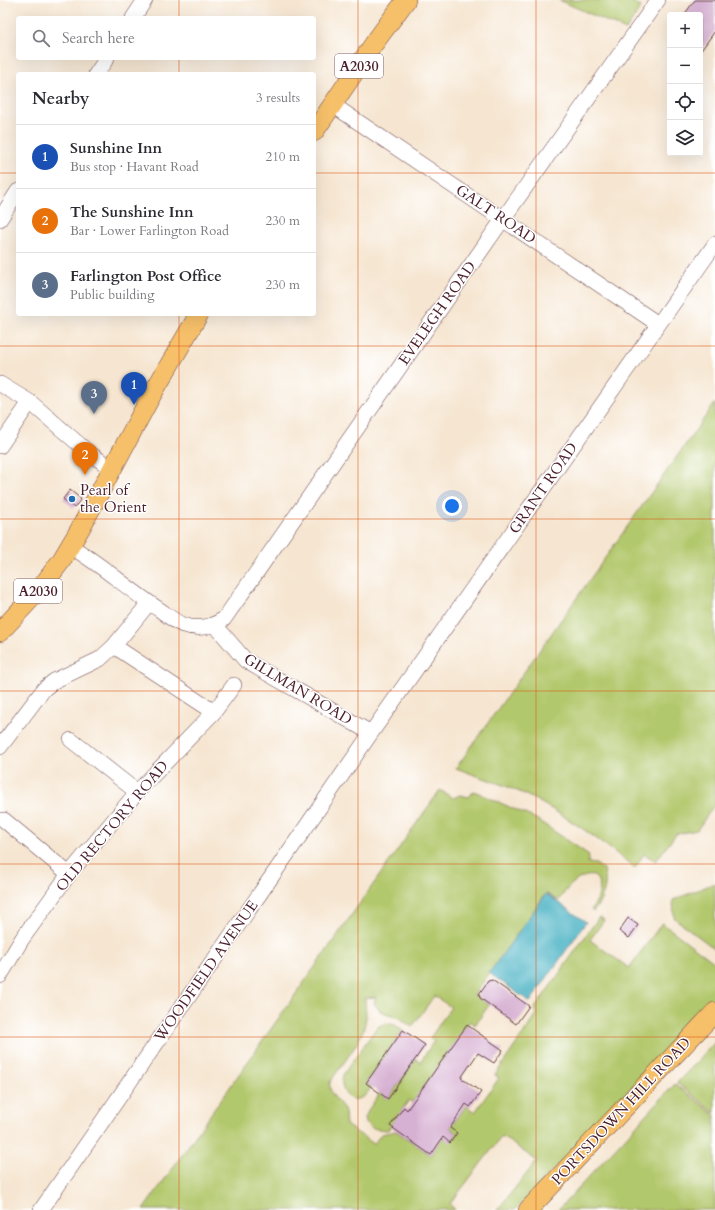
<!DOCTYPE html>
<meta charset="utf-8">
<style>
body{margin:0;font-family:Cardo,serif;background:#f2f2f3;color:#2b2b33}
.controls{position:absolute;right:12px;top:12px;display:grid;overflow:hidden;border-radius:4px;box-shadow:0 4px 16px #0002}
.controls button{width:36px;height:36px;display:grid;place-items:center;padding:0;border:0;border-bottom:1px solid #e1e1e2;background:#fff;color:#2b2b33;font:20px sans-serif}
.you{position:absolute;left:452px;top:506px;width:14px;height:14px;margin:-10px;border:3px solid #fff;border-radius:50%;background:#1a73e8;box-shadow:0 0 0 6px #1a73e833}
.badge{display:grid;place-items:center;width:26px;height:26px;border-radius:50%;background:#1f6fb2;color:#fff;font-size:13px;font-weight:700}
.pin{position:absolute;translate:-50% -33px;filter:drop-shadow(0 1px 2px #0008)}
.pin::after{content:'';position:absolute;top:21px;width:14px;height:12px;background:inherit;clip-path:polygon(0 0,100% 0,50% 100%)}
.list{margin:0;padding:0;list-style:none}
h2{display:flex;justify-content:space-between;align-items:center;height:52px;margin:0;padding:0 16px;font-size:17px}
h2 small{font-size:13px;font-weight:400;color:#7c7c81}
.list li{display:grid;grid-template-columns:26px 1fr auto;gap:12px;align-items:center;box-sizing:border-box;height:64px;padding:0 16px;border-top:1px solid #e1e1e2}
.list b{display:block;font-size:15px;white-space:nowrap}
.list p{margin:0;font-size:13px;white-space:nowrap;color:#7c7c81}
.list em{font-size:13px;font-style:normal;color:#7c7c81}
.icon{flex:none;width:22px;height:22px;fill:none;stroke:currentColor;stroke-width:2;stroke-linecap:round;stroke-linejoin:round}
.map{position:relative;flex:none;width:715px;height:1210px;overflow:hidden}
.search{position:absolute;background:#fff;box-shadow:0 4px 16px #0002;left:16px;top:16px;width:300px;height:44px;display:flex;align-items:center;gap:10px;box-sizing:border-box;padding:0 14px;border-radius:4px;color:#7c7c81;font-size:15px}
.panel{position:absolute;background:#fff;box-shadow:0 4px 16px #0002;left:16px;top:72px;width:300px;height:244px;border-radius:4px}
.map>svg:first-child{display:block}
.green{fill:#b2c86c;stroke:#7e744c}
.water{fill:#44b0c2;stroke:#476876}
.building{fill:#d7b1d3}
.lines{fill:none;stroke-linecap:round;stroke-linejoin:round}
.minor-casing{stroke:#643d44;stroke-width:16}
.major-casing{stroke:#643d44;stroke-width:20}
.minor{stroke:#fff;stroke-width:15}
.major{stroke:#f6c06b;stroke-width:19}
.grid{fill:none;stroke:#e0560e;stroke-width:1;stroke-opacity:0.55}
.poi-dot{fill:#1f6fb2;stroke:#fff;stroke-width:1.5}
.labels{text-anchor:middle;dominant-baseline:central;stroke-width:3;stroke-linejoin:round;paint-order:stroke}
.shield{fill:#fff;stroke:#80626b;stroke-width:1}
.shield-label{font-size:14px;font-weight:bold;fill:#4a1f2b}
.street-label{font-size:15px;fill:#4a1f2b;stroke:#fff}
.poi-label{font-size:15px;fill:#4a1f2b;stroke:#fff;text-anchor:start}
</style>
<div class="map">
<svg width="715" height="1210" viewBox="0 0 715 1210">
<rect width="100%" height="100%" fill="#fff"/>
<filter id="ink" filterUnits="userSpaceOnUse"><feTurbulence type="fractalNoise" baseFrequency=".025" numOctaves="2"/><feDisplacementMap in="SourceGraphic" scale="8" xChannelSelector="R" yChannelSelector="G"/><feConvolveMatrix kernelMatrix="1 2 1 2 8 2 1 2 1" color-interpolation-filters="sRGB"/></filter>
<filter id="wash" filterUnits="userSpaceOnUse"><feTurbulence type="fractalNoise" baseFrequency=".012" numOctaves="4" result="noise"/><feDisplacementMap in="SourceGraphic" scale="16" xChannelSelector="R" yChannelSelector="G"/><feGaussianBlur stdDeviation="0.9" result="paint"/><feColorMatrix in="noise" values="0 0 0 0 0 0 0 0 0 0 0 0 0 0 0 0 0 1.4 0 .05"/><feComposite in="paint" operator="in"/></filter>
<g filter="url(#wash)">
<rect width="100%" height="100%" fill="#f6e6d1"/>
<path class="green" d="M 559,0 L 629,0 L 641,7 L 626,30 Z
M 715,403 L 715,804 L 697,830 L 676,834 L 656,861 L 644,854 L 635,868 C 600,840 563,813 522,793 C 501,783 478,777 456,768 Z
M 440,790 L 453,798 L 460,795 L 469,797 L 474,791 L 536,819 L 589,855 L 588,863 L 596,864 L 604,870 C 608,886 603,900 593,912 L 591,910 C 598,901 605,885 594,876 C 578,873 567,889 558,901 L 546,893 L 474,995 L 489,1005 L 475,1025 L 470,1021 L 412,1103 L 409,1100 L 388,1130 C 377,1129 367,1130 365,1118 L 369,1109 L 380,1093 L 388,1099 L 416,1059 L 420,1062 L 434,1041 L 430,1038 L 451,1007 L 434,996 L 412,1027 L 400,1018 L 380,1011 L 374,1003 L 376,997 L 365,998 C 365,1006 367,1015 365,1023 C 363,1040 340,1067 330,1082 C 328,1094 338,1100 344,1109 C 346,1113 345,1120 346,1125 L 374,1144 L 381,1134 L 396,1131 L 431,1155 L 443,1137 L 450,1142 L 457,1133 L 450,1128 L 466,1106 L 475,1112 L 499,1078 L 495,1075 L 537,1014 L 535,1008 L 599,917 L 604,920 L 590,940 L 629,968 L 662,923 L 715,963 L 715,999 L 515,1210 L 497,1210 L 537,1161 L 502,1136 L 450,1204 L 455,1210 L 143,1210 Z
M 715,883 L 715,949 L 674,918 L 673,900 Z
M 386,1023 L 395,1025 L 403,1030 L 366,1083 L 371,1087 C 369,1090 367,1095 363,1097 C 347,1106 339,1087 343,1075 L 374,1031 L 379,1026 Z
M 715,1042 L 715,1113 L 677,1083 Z
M 675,1084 L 715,1115 L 715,1210 L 558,1210 Z"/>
<path class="water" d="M 546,894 L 586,922 L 530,1002 L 489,973 Z"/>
<g id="blocks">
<path class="building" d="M 695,0 L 715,0 L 715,31 L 700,52 L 700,15 L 684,15 Z
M 70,490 L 81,499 L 74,508 L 63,499 Z
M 628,918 L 638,925 L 629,938 L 619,931 Z
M 492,980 L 529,1006 L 516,1024 L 480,998 L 479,994 L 488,981 Z
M 467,1025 L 503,1050 L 494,1063 L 478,1053 L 461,1078 L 481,1092 L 470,1107 L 466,1104 L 450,1128 L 457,1133 L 450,1143 L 443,1137 L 431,1155 L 390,1126 L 404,1107 L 407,1110 Z
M 403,1030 L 425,1045 L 388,1099 L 366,1083 Z"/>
</g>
</g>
<g filter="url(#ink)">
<use href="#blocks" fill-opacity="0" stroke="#643d44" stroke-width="1"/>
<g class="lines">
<defs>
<path id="minor" d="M 133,18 L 145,0
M 96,74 L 107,58
M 333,105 L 658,324
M 0,219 L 18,191
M 0,384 L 30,402 L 88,452 L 112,469
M 0,446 L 30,402
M 70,546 C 102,565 129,590 160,610 C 167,615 175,622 183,625 C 198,630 212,627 224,619 L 503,219 L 658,0
M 215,625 L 246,661 L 371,733
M 114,646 L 214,712
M 71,740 L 137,792
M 0,747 L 44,689 L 54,681 L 100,659 L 114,646 L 149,603
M 4,820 L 69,874
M 0,976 L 22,939 L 69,874 L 137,792 L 214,712 L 234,685
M 41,1210 L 371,733 L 715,244"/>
<path id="major" d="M 314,132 L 375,42 L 406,0
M 0,632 L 40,589 L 61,561 L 80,529 L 150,398 L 199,314
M 528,1210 L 715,1012"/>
</defs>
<use href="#minor" class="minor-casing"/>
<use href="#major" class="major-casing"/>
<use href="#minor" class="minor"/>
<use href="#major" class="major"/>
</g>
</g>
<path class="grid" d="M 179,0 L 179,18M 358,0 L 358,1210M 536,0 L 536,1210M 179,58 L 179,74M 0,173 L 18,173M 314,173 L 715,173M 179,314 L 179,1210M 0,346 L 715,346M 0,519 L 715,519M 0,691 L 715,691M 0,864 L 715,864M 0,1037 L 715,1037"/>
<circle class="poi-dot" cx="72" cy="499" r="4"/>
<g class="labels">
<g class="shield">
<rect x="335" y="54" width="48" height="24" rx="3"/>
<rect x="14" y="579" width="48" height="24" rx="3"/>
</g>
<g class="shield-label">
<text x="359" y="66">A2030</text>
<text x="38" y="591">A2030</text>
</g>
<g class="street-label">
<text transform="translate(496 214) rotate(34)">GALT ROAD</text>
<text transform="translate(437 313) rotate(-55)">EVELEGH ROAD</text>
<text transform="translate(543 488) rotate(-55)">GRANT ROAD</text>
<text transform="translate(298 689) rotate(31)">GILLMAN ROAD</text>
<text transform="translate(112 826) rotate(-50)">OLD RECTORY ROAD</text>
<text transform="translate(206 971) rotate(-55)">WOODFIELD AVENUE</text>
<text transform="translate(621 1111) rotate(-47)">PORTSDOWN HILL ROAD</text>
</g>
<g class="poi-label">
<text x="80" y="490">Pearl of<tspan x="80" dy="17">the Orient</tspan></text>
</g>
</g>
</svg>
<div class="controls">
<button>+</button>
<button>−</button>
<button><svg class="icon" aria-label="locate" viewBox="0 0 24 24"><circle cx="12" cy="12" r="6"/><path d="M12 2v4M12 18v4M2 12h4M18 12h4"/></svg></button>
<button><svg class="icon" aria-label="layers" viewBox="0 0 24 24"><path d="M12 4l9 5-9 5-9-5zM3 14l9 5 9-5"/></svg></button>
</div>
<div class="you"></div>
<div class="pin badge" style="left:134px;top:405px;background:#1a4fb4">1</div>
<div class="pin badge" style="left:85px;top:475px;background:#e8710a">2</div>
<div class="pin badge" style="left:94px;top:414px;background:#5c6f8a">3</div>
<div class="search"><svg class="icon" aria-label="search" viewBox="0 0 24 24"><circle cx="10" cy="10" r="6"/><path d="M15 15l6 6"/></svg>Search here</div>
<section class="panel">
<h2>Nearby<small>3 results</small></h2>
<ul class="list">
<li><span class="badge" style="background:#1a4fb4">1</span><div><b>Sunshine Inn</b><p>Bus stop · Havant Road</p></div><em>210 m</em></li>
<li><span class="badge" style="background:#e8710a">2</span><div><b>The Sunshine Inn</b><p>Bar · Lower Farlington Road</p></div><em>230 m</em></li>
<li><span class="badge" style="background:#5c6f8a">3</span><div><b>Farlington Post Office</b><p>Public building</p></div><em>230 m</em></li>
</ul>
</section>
</div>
